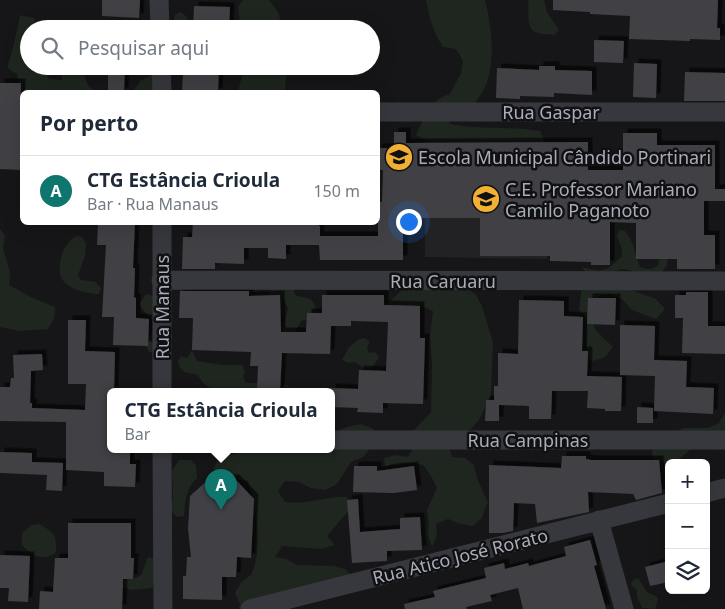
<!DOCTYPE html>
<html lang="pt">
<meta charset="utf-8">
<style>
body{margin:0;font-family:"Noto Sans",sans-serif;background:#f6f6f7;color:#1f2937}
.controls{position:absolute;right:15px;bottom:15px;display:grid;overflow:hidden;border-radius:8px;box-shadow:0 5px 20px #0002}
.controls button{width:45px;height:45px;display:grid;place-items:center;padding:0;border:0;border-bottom:1px solid #e0e1e3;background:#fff;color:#1f2937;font:25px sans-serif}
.you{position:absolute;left:408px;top:221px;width:18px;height:18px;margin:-12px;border:4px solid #fff;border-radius:50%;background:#1a73e8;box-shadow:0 0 0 8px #1a73e833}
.badge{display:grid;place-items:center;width:32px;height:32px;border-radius:50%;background:#0f766e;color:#fff;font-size:16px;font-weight:700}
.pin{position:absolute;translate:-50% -41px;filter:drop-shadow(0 1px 2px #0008)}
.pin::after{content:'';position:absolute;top:26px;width:18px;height:15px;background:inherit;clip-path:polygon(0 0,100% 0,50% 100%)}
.popup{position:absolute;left:107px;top:388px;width:228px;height:65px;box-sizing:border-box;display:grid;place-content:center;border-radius:8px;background:#fff;filter:drop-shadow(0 1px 4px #0005);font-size:16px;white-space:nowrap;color:#747a83}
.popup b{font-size:19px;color:#1f2937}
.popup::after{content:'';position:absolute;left:50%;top:100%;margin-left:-10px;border:10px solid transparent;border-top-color:#fff}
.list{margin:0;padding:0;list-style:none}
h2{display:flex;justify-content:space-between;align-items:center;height:65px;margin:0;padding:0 20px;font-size:21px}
h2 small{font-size:16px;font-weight:400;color:#747a83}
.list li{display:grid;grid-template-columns:32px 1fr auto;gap:15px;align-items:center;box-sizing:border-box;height:70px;padding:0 20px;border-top:1px solid #e0e1e3}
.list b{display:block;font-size:19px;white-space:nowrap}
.list p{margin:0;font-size:16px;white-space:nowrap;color:#747a83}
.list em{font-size:16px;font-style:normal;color:#747a83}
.icon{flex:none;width:28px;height:28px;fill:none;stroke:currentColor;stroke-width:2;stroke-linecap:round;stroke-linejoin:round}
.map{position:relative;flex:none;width:725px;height:609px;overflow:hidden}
.search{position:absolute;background:#fff;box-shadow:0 5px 20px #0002;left:20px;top:20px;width:360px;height:55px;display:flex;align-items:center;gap:12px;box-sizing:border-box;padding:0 18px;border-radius:28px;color:#747a83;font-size:19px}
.panel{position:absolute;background:#fff;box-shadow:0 5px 20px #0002;left:20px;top:90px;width:360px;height:135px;border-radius:8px}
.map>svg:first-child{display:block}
.built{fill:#222225}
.green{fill:#1e261f}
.building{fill:#404145;filter:url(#shadow)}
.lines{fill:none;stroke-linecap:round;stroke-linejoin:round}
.minor{stroke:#37383d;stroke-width:19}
.labels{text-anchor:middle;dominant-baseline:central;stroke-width:5;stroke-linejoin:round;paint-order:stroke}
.street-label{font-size:18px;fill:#a8adb8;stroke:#111113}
.poi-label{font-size:18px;fill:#a8adb8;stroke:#111113;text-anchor:start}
</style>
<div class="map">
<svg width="725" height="609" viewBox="0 0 725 609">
<defs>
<filter id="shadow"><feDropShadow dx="4.5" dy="-4.5" stdDeviation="0" flood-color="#0009"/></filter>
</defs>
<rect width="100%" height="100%" fill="#161618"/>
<path class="built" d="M 424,141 L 547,142 L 547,259 L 425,257 Z"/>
<path class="green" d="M 243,0 L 269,0 L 278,12 L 283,29 L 241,29 L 238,7 Z
M 426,0 L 485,0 C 492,26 497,69 482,93 C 478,99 473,105 468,112 L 447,113 L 450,124 C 480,130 510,126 540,131 L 546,144 L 441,145 L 428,141 L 416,135 C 426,115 427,102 450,94 L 461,73 L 463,61 L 456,49 L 443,47 C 433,32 429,17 426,0 Z
M 528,0 L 544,0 L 547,12 L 559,30 L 554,35 C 549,34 543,35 538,33 C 524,30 530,10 528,0 Z
M 181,12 L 187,17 L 190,29 L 172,29 L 175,14 Z
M 20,15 L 34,18 L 36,29 L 29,29 L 29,66 L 42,66 L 49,79 L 62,80 L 61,66 L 89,66 L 84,75 L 89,87 L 99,92 L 24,92 L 19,86 L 17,74 L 7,68 L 14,44 Z
M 160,66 L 190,66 C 185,69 183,69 178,71 C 168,74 164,83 159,92 L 133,92 L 140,81 L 157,72 Z
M 242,66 L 287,66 L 285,90 L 289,92 L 238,92 L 243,72 Z
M 0,229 L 5,236 L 3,248 L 10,272 L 9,285 L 31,297 L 55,307 L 54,319 L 48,329 L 20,331 L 0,327 Z
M 620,230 L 625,231 C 634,241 635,255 640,267 C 648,270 652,270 658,265 L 661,253 L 668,253 L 667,265 L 659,276 L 640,276 L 629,270 L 621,269 L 609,274 L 585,273 L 582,267 C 605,273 605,272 622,256 L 622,249 L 617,236 Z
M 76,236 L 82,237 L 86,243 L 85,256 L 78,275 L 81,280 L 96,282 L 101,288 L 99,294 C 87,294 62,288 60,274 C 59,269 60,263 61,258 C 63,249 68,241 76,236 Z
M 582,284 L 632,290 L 656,299 L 665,309 L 656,319 L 632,310 L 623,300 L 611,294 L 599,296 C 585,324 593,328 613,347 L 605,357 L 593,361 L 579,353 L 587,349 L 587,319 L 579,310 Z
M 292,287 L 296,296 C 309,297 316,299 316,314 L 312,318 L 301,321 L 295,332 L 282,333 L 288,308 L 283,299 L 269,297 L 270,291 L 272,289 Z
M 466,287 L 476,295 L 482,306 L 493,343 L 491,394 L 479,420 L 470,430 L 457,434 L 449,446 L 452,457 L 465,458 L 474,465 L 477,478 L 488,503 L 486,506 L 482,518 L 473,526 L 460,524 L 448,519 L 436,524 L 437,536 L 432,547 L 428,535 L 429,523 L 427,510 L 437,488 L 431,476 L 423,465 C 408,462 400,461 385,467 L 384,458 L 396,455 L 408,457 L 414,446 L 413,431 L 431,412 L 432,363 L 430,337 L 433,311 L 421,306 L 385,306 L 403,289 Z
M 146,294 L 156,297 L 171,329 L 172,336 L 168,348 L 157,354 L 149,352 L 146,346 L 154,327 L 152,320 L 139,305 Z
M 365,338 L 370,342 L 367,347 L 369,353 L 375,352 L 379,357 L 372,368 L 365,369 L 355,362 L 348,363 L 342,360 L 349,347 L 359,339 Z
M 192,350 L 197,361 L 222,365 L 242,365 L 245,371 L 243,377 L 246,383 L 281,383 L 293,388 L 280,385 L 277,391 L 271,388 L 258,389 L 255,391 C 234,391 208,397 198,375 C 186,372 181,374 178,361 L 181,356 L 187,358 Z
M 725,413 L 725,436 L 691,449 L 675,463 L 669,463 L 669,465 L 653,459 L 652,447 L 683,428 L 707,428 L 718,424 Z
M 360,424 L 372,428 L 380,437 L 363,457 L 351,462 L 337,484 L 325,490 L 311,488 L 299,482 L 285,481 L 278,491 L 285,502 C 306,505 326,496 346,497 L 353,507 L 344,516 L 327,536 L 335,545 L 322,549 L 282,546 L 275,557 L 286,559 L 297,565 L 334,566 L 345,569 L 354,578 L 252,607 L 239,608 L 240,604 L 235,593 C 237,590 239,586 241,583 C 244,579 250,577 252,573 C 263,549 256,504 248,481 L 223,478 L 213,469 L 220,457 L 255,449 L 281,450 L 331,449 L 336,432 L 347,427 Z
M 179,460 L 191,460 L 196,465 L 197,478 C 186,489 185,501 184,516 L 177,517 L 172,512 L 171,505 L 173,499 L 172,471 Z
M 39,524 C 54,532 57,535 56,552 C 43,563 31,555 22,545 L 22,533 L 32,525 Z
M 148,557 L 154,559 L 155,583 L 152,588 L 132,590 L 113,585 L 120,580 L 136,578 L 141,575 Z
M 638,578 L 647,592 L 656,596 L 658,599 L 655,609 L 642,608 L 637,597 L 637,590 L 632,586 L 631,583 L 635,579 Z"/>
<path class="building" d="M 102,0 L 140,0 L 139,18 L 102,16 Z
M 553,0 L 718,0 L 717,28 L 720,28 L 720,40 L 690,39 L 690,41 L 629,39 L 630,16 L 590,14 L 590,12 L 553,10 Z
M 194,6 L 230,7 L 229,29 L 193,29 Z
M 594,40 L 624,41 L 623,63 L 594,62 Z
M 634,63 L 657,64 L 656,98 L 633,97 Z
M 108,66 L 125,66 L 124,92 L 108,92 Z
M 200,66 L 219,66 L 218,92 L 182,92 L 183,73 L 200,74 Z
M 539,66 L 555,66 L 555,70 L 592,71 L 592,95 L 554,93 L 554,97 L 520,96 L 520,99 L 496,98 L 497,68 L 539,70 Z
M 685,72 L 725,73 L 725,101 L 684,101 Z
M 0,83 L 21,83 L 20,120 L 22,120 L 21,170 L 0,169 Z
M 394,132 L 406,132 L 406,143 L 588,142 L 588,170 L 623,170 L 623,133 L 657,133 L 657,145 L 715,145 L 715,189 L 725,189 L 725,201 L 704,201 L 704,235 L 715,235 L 715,269 L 677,269 L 677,259 L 636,259 L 636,223 L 610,222 L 610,265 L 591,265 L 591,262 L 550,261 L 550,256 L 480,256 L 480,218 L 420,218 L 420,222 L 403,222 L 403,260 L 320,260 L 319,245 L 286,245 L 286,259 L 268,258 L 268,248 L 244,248 L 244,264 L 215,263 L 215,269 L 182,269 L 183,237 L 192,237 L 193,222 L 319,222 L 319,226 L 320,226 L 320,236 L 378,236 L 378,202 L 382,202 L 383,170 L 378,170 L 378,148 L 394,148 Z
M 98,222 L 135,222 L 133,268 L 135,268 L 134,297 L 136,298 L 136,318 L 149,319 L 148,346 L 113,345 L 114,317 L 102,317 L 106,245 L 97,245 Z
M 180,291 L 249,291 L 249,296 L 280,295 L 281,332 L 306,332 L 307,313 L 322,313 L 322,295 L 384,295 L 384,305 L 420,306 L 420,338 L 425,338 L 423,404 L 383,403 L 383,413 L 357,412 L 358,408 L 331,407 L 331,388 L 358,389 L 359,370 L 386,371 L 388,322 L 351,321 L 351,326 L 331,326 L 330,354 L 282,353 L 280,391 L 257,391 L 258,366 L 250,366 L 251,352 L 192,350 L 193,318 L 179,318 Z
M 686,292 L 708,292 L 708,326 L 725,326 L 725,354 L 682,353 L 683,318 L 675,318 L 675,295 L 686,295 Z
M 588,298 L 616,298 L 615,325 L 587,324 Z
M 519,300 L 564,301 L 564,316 L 583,317 L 582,351 L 588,351 L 587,376 L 622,377 L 621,411 L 605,411 L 605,409 L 587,408 L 588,391 L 552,391 L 551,419 L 529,419 L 529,406 L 499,405 L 499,421 L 485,421 L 486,400 L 494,400 L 494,386 L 498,386 L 498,353 L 518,354 Z
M 68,320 L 86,320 L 85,351 L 115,352 L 114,391 L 111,391 L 111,449 L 130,449 L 130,464 L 136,464 L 135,487 L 104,486 L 104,472 L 66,470 L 66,422 L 0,421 L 0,387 L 10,387 L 11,378 L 14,378 L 13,355 L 42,354 L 43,370 L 31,371 L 30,403 L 32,403 L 32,408 L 85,410 L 86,384 L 68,384 Z
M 620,325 L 655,326 L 654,360 L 687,361 L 686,387 L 714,388 L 713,414 L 654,411 L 655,376 L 620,375 Z
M 637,407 L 653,408 L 653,423 L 637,423 Z
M 0,452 L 32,453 L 32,462 L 63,463 L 62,491 L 46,490 L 47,475 L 0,473 Z
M 562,456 L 586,456 L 586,459 L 591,460 L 659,460 L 662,493 L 636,500 L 633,494 L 588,492 L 589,512 L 537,523 L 535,504 L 514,503 L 513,531 L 503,533 L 489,533 L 489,465 L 561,468 Z
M 354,466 L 377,466 L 377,471 L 414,466 L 417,490 L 394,493 L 353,492 Z
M 209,479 L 235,479 L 254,499 L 251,558 L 237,557 L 236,577 L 222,577 L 222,600 L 183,599 L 183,576 L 186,576 L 187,557 L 191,557 L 188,528 L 190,496 Z
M 358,499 L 360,532 L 400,529 L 400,518 L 420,517 L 422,550 L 387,551 L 387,561 L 352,563 L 347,500 Z
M 68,523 L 131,523 L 131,558 L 134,558 L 133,579 L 123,579 L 122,609 L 39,609 L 40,591 L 53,592 L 55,558 L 68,558 Z
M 590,540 L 597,565 L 594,566 L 606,609 L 523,609 L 518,588 L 490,595 L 492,601 L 466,607 L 467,609 L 405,609 L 404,604 L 435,597 L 433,591 L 486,578 L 484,568 L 504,563 L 505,569 L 528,563 L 529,566 L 566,556 L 564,547 Z
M 0,555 L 30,556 L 28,602 L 8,601 L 9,588 L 0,588 Z
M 669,561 L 669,582 L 650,586 L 645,567 Z"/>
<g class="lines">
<path class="minor" d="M 159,0 L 160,29
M 161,66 L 162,92
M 378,112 L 725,112
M 161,280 L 725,281
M 162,391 L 162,222
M 331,440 L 725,440
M 162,449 L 163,609
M 706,493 L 725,488
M 599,520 L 624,609
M 250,609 L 669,503"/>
</g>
<defs>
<symbol id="school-disc" viewBox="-11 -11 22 22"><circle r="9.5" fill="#f2b134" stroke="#111113"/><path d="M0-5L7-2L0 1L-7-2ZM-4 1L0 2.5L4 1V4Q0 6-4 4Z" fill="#111"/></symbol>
</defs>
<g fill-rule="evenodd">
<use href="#school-disc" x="383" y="141" width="32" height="32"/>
<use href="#school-disc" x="470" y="183" width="32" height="32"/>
</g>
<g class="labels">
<g class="street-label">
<text x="551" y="112">Rua Gaspar</text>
<text x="443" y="281">Rua Caruaru</text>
<text transform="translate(162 307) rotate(-90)">Rua Manaus</text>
<text x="528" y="440">Rua Campinas</text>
<text transform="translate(460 556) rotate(-14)">Rua Atico José Rorato</text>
</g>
<g class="poi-label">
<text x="418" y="157">Escola Municipal Cândido Portinari</text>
<text x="505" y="189">C.E. Professor Mariano<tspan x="505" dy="21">Camilo Paganoto</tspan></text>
</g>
</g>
</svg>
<div class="controls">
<button>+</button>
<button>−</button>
<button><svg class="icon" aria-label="layers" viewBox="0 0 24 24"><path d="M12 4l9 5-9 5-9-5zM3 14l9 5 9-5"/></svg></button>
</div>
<div class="you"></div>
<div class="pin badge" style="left:221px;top:510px">A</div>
<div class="popup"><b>CTG Estância Crioula</b>Bar</div>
<div class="search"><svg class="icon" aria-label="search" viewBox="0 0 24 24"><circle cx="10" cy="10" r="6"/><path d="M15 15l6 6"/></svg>Pesquisar aqui</div>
<section class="panel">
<h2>Por perto<small></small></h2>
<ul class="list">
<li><span class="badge">A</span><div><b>CTG Estância Crioula</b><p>Bar · Rua Manaus</p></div><em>150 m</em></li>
</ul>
</section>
</div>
